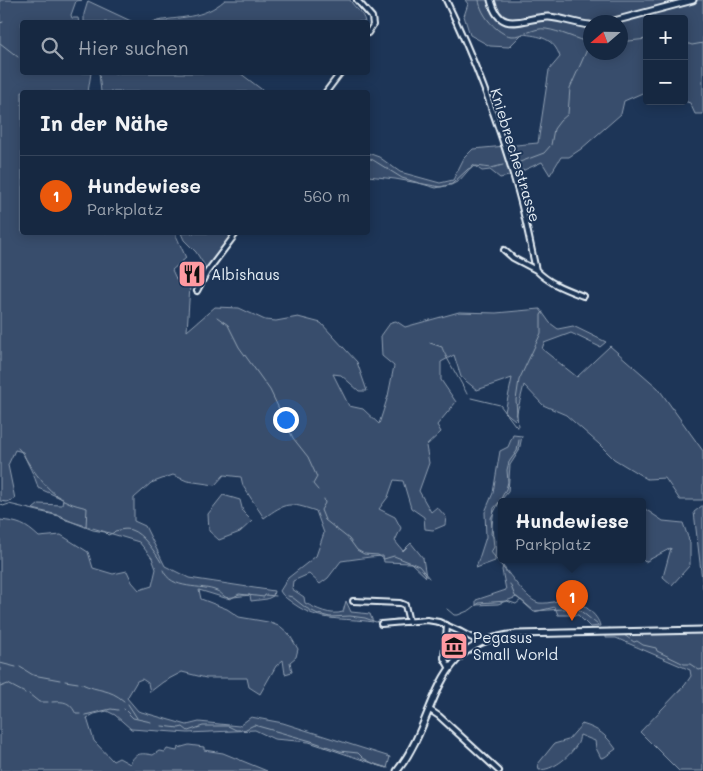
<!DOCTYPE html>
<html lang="de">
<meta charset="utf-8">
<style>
body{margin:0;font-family:Mali,sans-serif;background:#1f3048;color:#f1f3f6}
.controls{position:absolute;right:15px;top:15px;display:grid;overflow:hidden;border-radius:5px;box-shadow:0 2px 12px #0003}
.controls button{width:45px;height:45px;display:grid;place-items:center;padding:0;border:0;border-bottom:1px solid #35445a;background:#162841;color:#f1f3f6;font:25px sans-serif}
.compass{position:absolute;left:583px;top:15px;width:45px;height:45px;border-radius:50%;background:#162841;box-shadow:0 2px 12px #0003;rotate:250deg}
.you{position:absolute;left:285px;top:419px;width:18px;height:18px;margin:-12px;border:4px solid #fff;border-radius:50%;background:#1a73e8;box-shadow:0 0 0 8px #1a73e833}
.badge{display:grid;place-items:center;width:32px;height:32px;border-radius:50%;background:#ea580c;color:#fff;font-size:16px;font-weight:700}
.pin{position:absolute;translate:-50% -41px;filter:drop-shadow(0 1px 2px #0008)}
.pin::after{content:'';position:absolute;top:26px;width:18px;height:15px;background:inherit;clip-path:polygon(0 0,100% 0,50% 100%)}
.popup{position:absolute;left:498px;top:498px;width:148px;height:65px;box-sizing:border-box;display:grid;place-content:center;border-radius:5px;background:#162841;filter:drop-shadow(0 1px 4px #0005);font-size:16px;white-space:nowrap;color:#9ea6b1}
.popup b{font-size:19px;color:#f1f3f6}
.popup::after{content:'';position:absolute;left:50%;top:100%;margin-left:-10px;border:10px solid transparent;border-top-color:#162841}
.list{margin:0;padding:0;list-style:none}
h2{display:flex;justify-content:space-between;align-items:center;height:65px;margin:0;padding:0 20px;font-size:21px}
h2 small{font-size:16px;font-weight:400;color:#9ea6b1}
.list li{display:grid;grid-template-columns:32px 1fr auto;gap:15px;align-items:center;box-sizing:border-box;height:80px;padding:0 20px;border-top:1px solid #35445a}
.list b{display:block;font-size:19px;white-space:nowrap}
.list p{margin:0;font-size:16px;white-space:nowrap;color:#9ea6b1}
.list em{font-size:16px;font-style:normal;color:#9ea6b1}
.icon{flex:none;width:28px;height:28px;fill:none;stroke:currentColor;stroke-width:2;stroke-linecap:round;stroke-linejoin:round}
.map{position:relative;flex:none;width:703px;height:771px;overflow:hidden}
.search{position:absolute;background:#162841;box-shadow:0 2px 12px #0003;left:20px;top:20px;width:350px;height:55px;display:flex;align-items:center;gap:12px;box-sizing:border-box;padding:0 18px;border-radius:5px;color:#9ea6b1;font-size:19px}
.panel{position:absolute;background:#162841;box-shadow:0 2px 12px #0003;left:20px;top:90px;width:350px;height:145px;border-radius:5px}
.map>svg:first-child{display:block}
.green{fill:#374d6c;stroke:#909fb2;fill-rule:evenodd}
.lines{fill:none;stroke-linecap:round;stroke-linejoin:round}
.stream{stroke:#95a4b5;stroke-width:1}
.minor-casing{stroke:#e8f1f8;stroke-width:8}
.secondary-casing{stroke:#e8f1f8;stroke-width:9}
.minor{stroke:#1d3557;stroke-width:4}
.secondary{stroke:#1d3557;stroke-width:5}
.labels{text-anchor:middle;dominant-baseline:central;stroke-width:4;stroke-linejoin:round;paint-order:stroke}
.street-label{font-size:15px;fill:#e8f1f8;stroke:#1d3557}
.poi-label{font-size:15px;fill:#e8f1f8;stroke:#1d3557;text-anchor:start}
</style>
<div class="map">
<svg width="703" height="771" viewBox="0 0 703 771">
<rect width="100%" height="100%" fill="#1d3557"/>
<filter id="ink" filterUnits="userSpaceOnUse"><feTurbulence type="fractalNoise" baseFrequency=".02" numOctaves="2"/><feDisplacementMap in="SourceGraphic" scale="10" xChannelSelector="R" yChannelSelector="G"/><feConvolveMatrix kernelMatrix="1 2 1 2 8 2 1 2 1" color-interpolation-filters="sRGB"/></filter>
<g filter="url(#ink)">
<path class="green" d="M 0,0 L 82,0 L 76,1 L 71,15 L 72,18 L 78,18 L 79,22 L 22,22 L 22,72 L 91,73 L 88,92 L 22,92 L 22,232 L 175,233 L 186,258 L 172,270 L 179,285 L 190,286 L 187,331 L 215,307 L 239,308 L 265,320 L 276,321 L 298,317 L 321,323 L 357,362 L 367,391 L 359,391 L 341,375 L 333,374 L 349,406 L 363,409 L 379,424 L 388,396 L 394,366 L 382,356 L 381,336 L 391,322 L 396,321 L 405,327 L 459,312 L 496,313 L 540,309 L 550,323 L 558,329 L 573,326 L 606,342 L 600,347 L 571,333 L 544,343 L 542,349 L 577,377 L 610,346 L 658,388 L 703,451 L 703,500 L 680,500 L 665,478 L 647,479 L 614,459 L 599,444 L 566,415 L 543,405 L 524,385 L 515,420 L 505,412 L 512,378 L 477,390 L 461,377 L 454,355 L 441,362 L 441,380 L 456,402 L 437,425 L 441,432 L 426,446 L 429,463 L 419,491 L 431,512 L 437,507 L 446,517 L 445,525 L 433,530 L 425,529 L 424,517 L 411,508 L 403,481 L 394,480 L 388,497 L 379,509 L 395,517 L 401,528 L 395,541 L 403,551 L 411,543 L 423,558 L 426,577 L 411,563 L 384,562 L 383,556 L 370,557 L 341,561 L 328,578 L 320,584 L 309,574 L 293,581 L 292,589 L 304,597 L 305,603 C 317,609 330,616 343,612 L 346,601 L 351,612 L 370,614 L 373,622 C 342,617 321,623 294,604 C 289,600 283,597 280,591 L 288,578 L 316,556 L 324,533 L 316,511 C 289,502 286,502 264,518 L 243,486 L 241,477 L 224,475 L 215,485 L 187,481 L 173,475 L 151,483 L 134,498 L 134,521 L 145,526 L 165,566 L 189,578 L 274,591 L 273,596 L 267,599 L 251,601 L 250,595 L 225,598 L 199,590 L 201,599 L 227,609 L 239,617 L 268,622 L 281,627 L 289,634 L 298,649 L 296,657 L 290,662 L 292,672 L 285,674 L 283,660 L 276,666 L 260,694 L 249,687 L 247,678 L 206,678 L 182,672 L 163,682 L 150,692 L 148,683 L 142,679 L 137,681 L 127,698 L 138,711 L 187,725 L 199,722 L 239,726 L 251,717 L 283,723 L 390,757 L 387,768 L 309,742 L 274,739 L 255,730 L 188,733 L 131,729 L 115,715 L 107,711 L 94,714 L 87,718 L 94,741 L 113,761 L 119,758 L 130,764 C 135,752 142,753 153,755 L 159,751 L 165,752 L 167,749 L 177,751 L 178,748 L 189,745 L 204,747 L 204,750 L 223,753 L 267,771 L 0,771 L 0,520 C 19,522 25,524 39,537 L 61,535 L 88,552 L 93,568 L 113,574 L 127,571 L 132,582 L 139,590 L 152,586 L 156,569 L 152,558 L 139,542 L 66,520 L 62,516 L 33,509 L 39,504 L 62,505 L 63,499 L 38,488 C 35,475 27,464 23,452 L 15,450 L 8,465 L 15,499 L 7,502 L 0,501 Z
M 225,0 L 350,0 C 355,9 363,12 365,22 L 152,22 C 180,16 202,20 225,0 Z
M 465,0 L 666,0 L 671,5 L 688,0 L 703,0 L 703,114 L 695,114 L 690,103 L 684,101 L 684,19 L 647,19 L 647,91 L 624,101 L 621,114 L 581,149 L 569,157 L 561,157 L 550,175 L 542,162 L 513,175 L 500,178 L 490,170 L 482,171 L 473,165 L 459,181 L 451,185 L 441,187 L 395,179 L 368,176 L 368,153 L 379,157 L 400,172 L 440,183 L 453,180 L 464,158 L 473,149 L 538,143 L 549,70 L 560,57 C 554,38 540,36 522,34 L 509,47 L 490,46 L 470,35 L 464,16 L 468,4 ZM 590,22 L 620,22 L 620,52 L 590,52 Z
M 88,1 L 133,22 L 84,22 L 84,14 Z
M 99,73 L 240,73 L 265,92 L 101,92 Z
M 181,233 L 234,233 L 206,268 L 196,252 L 184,240 Z
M 513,435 L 522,436 L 519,451 L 510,465 L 508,492 L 494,508 L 491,534 L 496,540 L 495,561 L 476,568 L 486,537 L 485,512 L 493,493 L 500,451 L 508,447 Z
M 223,495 L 240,500 L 243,512 L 252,521 L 240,532 L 219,540 L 209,531 L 208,514 Z
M 703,505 L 703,588 L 694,512 Z
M 642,507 L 663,521 L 683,523 L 690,543 L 690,565 L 672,585 L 663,577 L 671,548 L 645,562 L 642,559 Z
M 503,566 C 510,575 528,601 539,603 C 550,604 560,600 570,597 C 581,603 598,614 600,626 L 590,627 L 578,615 L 558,615 L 555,607 L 534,612 L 517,597 L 498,604 L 476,605 L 476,600 L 506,590 L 502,570 Z
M 703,632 L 703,771 L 679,771 L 640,732 L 685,685 L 691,676 L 690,670 L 616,638 L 606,638 L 606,634 Z
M 582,724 C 599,729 606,735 616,749 L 605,757 L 601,758 L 596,748 L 595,741 L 580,735 C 579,738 579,743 576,746 C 568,758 553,770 539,770 L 538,764 L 554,744 L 568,740 Z"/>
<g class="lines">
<path class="stream" d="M 479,0 C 480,14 497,34 511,36 C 523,37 534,27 546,29 C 560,31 576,39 590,43
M 0,23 L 3,22
M 620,42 L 647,39
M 684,42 L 692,45 L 703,43
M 0,43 L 18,57
M 368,158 L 373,160 L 402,178 L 436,188 L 452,184 L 468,169 L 476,166 L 491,168 L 503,165
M 520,162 L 544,153 L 551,145 L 554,129 L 560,121 L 568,114 L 570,88 L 590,43
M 217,317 L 228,325 L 239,347 L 270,390 L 293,438 L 308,457 L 317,477 L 313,484 L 318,490
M 430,343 L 442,347 C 443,353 463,385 467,394
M 471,398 L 500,405 L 515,425 L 517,427
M 518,427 L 516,400 L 519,380 L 541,333 L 541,315 L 543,312
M 18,448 C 23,453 25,458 29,464 C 38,477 52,496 68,502 C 74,505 80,506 87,508 L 86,527
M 324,499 L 325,503 L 321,510 L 325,520 L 349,539 L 357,550 L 364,554 L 378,555 L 384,559 L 394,556 L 419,566 L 429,578
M 1,504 L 3,506 L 9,504 L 59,516 L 75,523 L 93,530 L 105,532 L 108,535 L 113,533 L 115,531 C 120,530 126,528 131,530 C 142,533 155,552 161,562
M 163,570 C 171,591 202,584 217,591 C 222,593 223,597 230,599 L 239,594 L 264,597 L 265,595 L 276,596
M 508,574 L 491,552 L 494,547 L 491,518 L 506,489 L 508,482 L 507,470 L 509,462 L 517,451 L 519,440
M 510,584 L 515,596 L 520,600
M 288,596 L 292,597 L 306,608 L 318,614 L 330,617 L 350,616 L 365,618 L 376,622 L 397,619 L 404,620
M 447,609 L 454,615 L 458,615 L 470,610 L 479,603 L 507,601 L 516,604 L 521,600 L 534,611 L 577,608 L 598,625
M 609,628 L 613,629
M 624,635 L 634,642 L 637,641 L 643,645 L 656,648 L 657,651 L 684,664 L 690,664 L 699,670 L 703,669
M 0,663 L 16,667
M 20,667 L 33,675 L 60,680
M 65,681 L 78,683
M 82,684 C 99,692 109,688 124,701
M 0,687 L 8,684 L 25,693
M 29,694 L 39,702 L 48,702
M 52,702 C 65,701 70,702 76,714 L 80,714
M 128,704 L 137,718
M 124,709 L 133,718 L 151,722
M 85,715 L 111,709 L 118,710
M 162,726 L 179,728 L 183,727 L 188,731 L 203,726 L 228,726 L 236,730 L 244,730 L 254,725 L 311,741 L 340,751 L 358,753 L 363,758 L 376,765 L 388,768"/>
<defs>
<path id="minor" d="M 357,0 L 372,17 L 373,25 L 368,33
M 446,0 C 475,60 499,124 517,188 C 525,215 530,243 536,270 C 550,284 565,289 583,296
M 326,92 L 341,72
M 504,250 L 513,258 L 536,270
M 197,291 L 207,272 L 237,232
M 353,601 L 400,603 L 405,605 L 409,622
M 381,624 L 427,620 L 439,622 L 461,632 L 474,639 L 477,644
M 447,626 L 444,658 L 449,667
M 430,710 L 439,716 L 499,771"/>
<path id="secondary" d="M 491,0 C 500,37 526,16 549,17 C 563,18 576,24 590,25
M 610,22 L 693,0
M 397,771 C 441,715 428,642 517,634 L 703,630"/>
</defs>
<use href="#minor" class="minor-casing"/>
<use href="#secondary" class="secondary-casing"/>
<use href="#minor" class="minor"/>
<use href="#secondary" class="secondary"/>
</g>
</g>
<defs>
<symbol id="restaurant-square" viewBox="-11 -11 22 22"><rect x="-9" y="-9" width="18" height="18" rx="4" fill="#ff9aa2" stroke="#1d3557"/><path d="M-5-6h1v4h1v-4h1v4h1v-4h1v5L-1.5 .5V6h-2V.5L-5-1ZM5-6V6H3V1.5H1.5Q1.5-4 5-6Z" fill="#111"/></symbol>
<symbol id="museum-square" viewBox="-11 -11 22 22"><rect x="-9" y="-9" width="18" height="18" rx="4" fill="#ff9aa2" stroke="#1d3557"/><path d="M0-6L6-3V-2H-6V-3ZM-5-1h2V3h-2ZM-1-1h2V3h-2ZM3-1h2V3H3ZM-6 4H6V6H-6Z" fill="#111"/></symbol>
</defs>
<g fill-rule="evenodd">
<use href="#restaurant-square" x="176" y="258" width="32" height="32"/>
<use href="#museum-square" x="438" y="630" width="32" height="32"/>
</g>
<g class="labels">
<g class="street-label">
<text transform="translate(516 155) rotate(73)">Kniebrechestrasse</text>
</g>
<g class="poi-label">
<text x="211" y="274">Albishaus</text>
<text x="473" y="637">Pegasus<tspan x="473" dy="17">Small World</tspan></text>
</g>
</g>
</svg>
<div class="controls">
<button>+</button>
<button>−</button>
</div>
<svg class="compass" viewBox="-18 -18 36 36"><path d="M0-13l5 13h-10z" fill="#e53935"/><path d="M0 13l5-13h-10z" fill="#9ea6b1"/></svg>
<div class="you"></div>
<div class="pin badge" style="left:572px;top:621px">1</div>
<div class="popup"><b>Hundewiese</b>Parkplatz</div>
<div class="search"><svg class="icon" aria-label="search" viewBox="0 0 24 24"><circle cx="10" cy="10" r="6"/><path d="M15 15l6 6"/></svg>Hier suchen</div>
<section class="panel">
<h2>In der Nähe<small></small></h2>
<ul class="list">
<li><span class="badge">1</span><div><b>Hundewiese</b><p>Parkplatz</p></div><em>560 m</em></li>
</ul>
</section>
</div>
